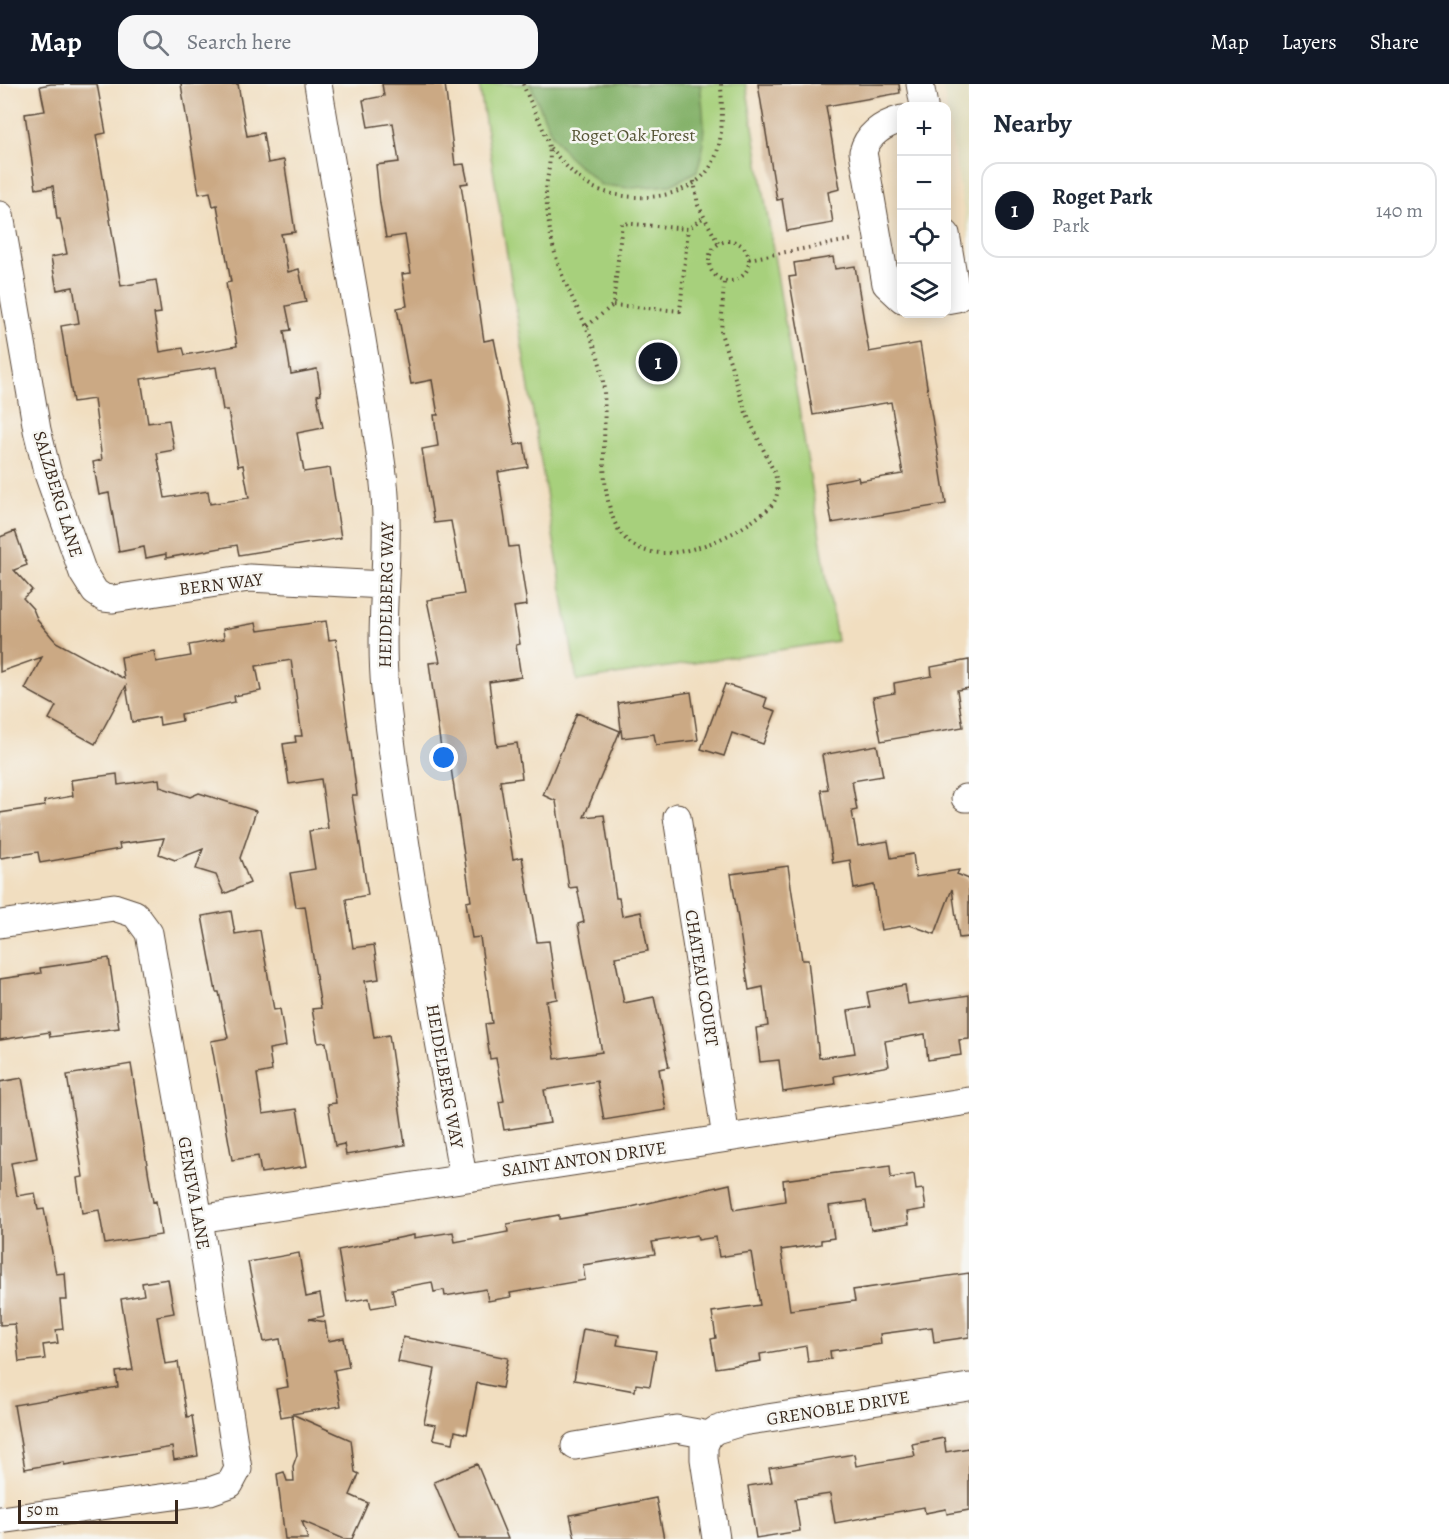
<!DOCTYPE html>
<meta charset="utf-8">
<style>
body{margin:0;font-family:Alegreya,serif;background:#f6f6f7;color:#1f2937}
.controls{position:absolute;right:18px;top:18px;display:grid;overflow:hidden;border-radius:12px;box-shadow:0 3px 15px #0003}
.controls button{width:54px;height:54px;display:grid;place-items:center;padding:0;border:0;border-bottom:2px solid #e0e1e3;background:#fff;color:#1f2937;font:30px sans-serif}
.scale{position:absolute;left:18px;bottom:15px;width:160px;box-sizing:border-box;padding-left:6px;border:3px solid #3b2a1e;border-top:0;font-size:16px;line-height:21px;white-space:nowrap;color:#3b2a1e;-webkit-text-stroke:4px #f6f6f2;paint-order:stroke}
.you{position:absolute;left:444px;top:674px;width:21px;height:21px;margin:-15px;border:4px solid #fff;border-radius:50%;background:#1a73e8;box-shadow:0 0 0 9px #1a73e833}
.badge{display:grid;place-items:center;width:39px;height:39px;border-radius:50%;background:#111827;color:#fff;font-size:20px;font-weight:700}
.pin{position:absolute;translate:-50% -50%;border:3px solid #fff;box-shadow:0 2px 6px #0006}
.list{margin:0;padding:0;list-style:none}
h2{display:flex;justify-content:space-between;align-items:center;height:78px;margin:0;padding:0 24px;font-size:26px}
h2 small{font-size:20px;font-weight:400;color:#747a83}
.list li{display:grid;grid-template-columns:39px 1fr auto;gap:18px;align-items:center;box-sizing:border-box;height:96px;margin:0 12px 12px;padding:0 12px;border:2px solid #e0e1e3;border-radius:18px}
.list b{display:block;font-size:22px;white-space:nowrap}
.list p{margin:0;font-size:20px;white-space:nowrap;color:#747a83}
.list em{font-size:20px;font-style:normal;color:#747a83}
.icon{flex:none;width:33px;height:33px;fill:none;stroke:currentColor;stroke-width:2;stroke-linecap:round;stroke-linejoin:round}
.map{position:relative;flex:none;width:969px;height:1455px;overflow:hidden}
header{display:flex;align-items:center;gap:36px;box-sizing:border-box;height:84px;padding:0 30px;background:#111827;color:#fff}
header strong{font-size:28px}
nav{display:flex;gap:33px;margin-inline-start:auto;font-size:21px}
.search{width:420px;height:54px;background:#f6f6f7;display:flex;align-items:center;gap:15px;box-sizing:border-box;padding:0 21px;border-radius:18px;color:#747a83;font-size:22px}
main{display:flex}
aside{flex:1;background:#fff}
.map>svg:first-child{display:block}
.built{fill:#e0dcbb}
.green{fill:#a7d07b;stroke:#717d4c;stroke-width:1.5}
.forest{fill:#85b26b;stroke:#606e44;stroke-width:1.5}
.building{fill:#cba984;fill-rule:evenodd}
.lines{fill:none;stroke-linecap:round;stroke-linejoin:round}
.minor-casing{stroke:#564536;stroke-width:29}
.path{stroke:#564536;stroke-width:4;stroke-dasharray:1.5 4.5;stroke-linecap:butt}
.minor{stroke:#fff;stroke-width:27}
.labels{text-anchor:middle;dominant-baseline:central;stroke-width:5;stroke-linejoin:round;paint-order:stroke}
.park-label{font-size:18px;fill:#565435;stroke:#f6f6f2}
.street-label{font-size:18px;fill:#3b2a1e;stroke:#f6f6f2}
</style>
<header>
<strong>Map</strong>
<div class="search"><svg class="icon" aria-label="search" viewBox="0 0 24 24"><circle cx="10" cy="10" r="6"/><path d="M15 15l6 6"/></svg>Search here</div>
<nav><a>Map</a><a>Layers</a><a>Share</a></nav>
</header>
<main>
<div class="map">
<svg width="969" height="1455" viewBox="0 0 969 1455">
<rect width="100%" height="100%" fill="#f6f6f2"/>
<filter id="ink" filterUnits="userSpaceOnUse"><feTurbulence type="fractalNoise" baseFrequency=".0167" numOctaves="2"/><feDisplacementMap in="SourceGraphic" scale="12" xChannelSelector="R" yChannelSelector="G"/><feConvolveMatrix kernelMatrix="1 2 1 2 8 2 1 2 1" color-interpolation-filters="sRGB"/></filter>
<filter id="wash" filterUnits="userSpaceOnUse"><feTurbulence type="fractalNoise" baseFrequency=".008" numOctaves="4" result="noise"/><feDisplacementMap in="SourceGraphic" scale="24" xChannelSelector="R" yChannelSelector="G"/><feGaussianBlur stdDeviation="1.35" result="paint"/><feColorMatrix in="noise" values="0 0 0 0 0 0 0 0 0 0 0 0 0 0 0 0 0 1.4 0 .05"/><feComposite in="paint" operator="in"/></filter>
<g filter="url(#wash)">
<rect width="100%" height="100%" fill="#f1dec0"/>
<path class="built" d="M 942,0 L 969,0 L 969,158 L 946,22 Z"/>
<path class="green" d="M 479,0 L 746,0 L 837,557 L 577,597 Z"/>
<path class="forest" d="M 530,0 L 700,0 C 704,30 707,58 697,87 L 671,101 L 630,104 L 601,101 L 568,72 L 551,49 Z"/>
<g id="blocks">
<path class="building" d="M 51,0 L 97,0 L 106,49 L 96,51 L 121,202 L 156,196 L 161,229 L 154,230 L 160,268 L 183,264 L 185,271 L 237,262 L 226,199 L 231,198 L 217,121 L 213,122 L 210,108 L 199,110 L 181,0 L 238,0 L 247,52 L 263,49 L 268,79 L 284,76 L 295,148 L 281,150 L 288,188 L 299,185 L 306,218 L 286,222 L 291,246 L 284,247 L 291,290 L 317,285 L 321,310 L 317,311 L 323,344 L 297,349 L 304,388 L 330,384 L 341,454 L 239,471 L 237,461 L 166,474 L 166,470 L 146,474 L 144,463 L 119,468 L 109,409 L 99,411 L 93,378 L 102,376 L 94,315 L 73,318 L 61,242 L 79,239 L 73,203 L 57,206 L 51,173 L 67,170 L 60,135 L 57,135 L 53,102 L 36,105 L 25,30 L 45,27 L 40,2 ZM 216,283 L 223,326 L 228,326 L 238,382 L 243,381 L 249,414 L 210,420 L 208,407 L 165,414 L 157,369 L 174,366 L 169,336 L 148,339 L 141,295 Z
M 382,0 L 445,0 L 455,81 L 464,80 L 468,99 L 461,100 L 484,257 L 494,255 L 515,361 L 524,359 L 528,383 L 498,388 L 509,463 L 518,462 L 527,521 L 514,523 L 520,560 L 516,561 L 521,593 L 489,598 L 497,662 L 517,659 L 522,694 L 500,697 L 513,775 L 522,773 L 537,858 L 549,857 L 557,915 L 546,917 L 555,975 L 602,968 L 578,840 L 584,838 L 577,803 L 569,804 L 556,717 L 543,711 L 577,629 L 620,647 L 584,733 L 604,731 L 616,814 L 619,814 L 622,832 L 641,828 L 648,867 L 615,873 L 624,919 L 654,913 L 669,983 L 659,985 L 666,1026 L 604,1036 L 597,997 L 544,1006 L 550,1039 L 504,1046 L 499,1018 L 504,1017 L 496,974 L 490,975 L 485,940 L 492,939 L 480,853 L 472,854 L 466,818 L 471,817 L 449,671 L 442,672 L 429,579 L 440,578 L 427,516 L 464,510 L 451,437 L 434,439 L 422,365 L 438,362 L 434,331 L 438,331 L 432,296 L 411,300 L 397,224 L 407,222 L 402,190 L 411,189 L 405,151 L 386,154 L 380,120 L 376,81 L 399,78 L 393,39 L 368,43 L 363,16 L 384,12 Z
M 758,0 L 899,0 L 900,9 L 826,22 L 840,105 L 828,108 L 833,139 L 787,147 L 782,115 L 777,116 Z
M 833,173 L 835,185 L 855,182 L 869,268 L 920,259 L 946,420 L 832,439 L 825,399 L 858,393 L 859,397 L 903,390 L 891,318 L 813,331 L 789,193 L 796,192 L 794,179 Z
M 15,447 L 27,481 L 14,486 L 32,506 L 23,514 L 33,525 L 38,537 L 56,558 L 124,595 L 121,573 L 154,567 L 156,578 L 191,572 L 189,561 L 224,555 L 223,545 L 256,539 L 258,547 L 326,537 L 329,556 L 336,555 L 357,711 L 352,711 L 368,811 L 346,815 L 353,864 L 374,861 L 379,895 L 365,897 L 374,954 L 389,951 L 405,1061 L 346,1071 L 344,1060 L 335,1062 L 328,1020 L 336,1019 L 326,958 L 318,959 L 312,925 L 321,924 L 305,822 L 296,823 L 290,789 L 315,785 L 309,747 L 328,744 L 321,695 L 289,700 L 283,660 L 296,658 L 295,652 L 302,652 L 291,576 L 256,582 L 261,607 L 234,612 L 235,618 L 181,630 L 182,637 L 160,641 L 159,633 L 132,638 L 126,602 L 95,660 L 49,635 L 56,622 L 25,605 L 42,573 L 0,588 L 0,453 Z
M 969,576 L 969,604 L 957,606 L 963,643 L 881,657 L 873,613 L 895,609 L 894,599 L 932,592 L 931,583 Z
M 725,600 L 767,614 L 764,623 L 776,627 L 763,660 L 732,649 L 724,672 L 701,665 Z
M 691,608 L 698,656 L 656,661 L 654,650 L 622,654 L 618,619 Z
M 877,661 L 883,692 L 852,697 L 857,726 L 852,727 L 858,762 L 888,757 L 891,774 L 913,770 L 916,793 L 959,786 L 957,790 L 969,795 L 969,853 L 959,854 L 952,805 L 935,850 L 910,841 L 881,846 L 874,801 L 854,805 L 850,776 L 833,779 L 821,706 L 828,705 L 822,671 Z
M 117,690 L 118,701 L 159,695 L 160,703 L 190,713 L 199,709 L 256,727 L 240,774 L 250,799 L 224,810 L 216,791 L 196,785 L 203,765 L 175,776 L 159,770 L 164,754 L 119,760 L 120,765 L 40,779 L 38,768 L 0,774 L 0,729 L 45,722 L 44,717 L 73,712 L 71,696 Z
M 788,782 L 802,876 L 808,876 L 819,974 L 855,969 L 848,927 L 870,923 L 867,908 L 905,901 L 908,920 L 969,911 L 969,955 L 959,956 L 961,971 L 928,976 L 925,950 L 885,957 L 889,982 L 834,992 L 835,1000 L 783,1008 L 779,976 L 760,978 L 756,944 L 768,942 L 763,903 L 749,906 L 731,790 Z
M 231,827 L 235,850 L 260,846 L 274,926 L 280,925 L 286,962 L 269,965 L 272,987 L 257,990 L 263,1030 L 297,1025 L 307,1082 L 261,1089 L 258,1072 L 232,1076 L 211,957 L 228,954 L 219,908 L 216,908 L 202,832 Z
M 109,874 L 119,944 L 50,953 L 49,948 L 0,956 L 0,895 L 41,889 L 40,884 Z
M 131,980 L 153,1118 L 156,1117 L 161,1151 L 105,1160 L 99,1126 L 82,1129 L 77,1094 L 83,1093 L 67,991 Z
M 22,994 L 37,1074 L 11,1079 L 17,1112 L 35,1109 L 38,1126 L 44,1125 L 56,1190 L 65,1189 L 67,1216 L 60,1216 L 63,1245 L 56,1246 L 58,1259 L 43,1261 L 45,1275 L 19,1278 L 15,1240 L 0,1241 L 0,998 Z
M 890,1082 L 891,1094 L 914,1090 L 916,1106 L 923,1105 L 926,1125 L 907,1128 L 909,1140 L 871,1146 L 866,1117 L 829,1122 L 834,1154 L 821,1156 L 821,1160 L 781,1166 L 790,1226 L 855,1217 L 853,1206 L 969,1189 L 969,1253 L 934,1258 L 932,1243 L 880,1250 L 881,1260 L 830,1267 L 831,1275 L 808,1278 L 806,1262 L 760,1270 L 761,1277 L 716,1284 L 711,1255 L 716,1254 L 712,1228 L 760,1221 L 751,1168 L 719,1173 L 716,1153 L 698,1156 L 697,1151 L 652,1158 L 655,1170 L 583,1181 L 585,1196 L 510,1209 L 511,1213 L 488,1217 L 486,1205 L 445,1212 L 444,1206 L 434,1208 L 432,1198 L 392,1205 L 395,1220 L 371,1224 L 369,1214 L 347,1218 L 338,1166 L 414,1151 L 414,1154 L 453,1148 L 455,1158 L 508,1148 L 507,1140 L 559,1131 L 559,1135 L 627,1124 L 730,1100 L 734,1126 L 785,1117 L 783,1096 Z
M 299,1169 L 306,1213 L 320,1210 L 324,1232 L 309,1235 L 325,1238 L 328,1257 L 344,1254 L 349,1283 L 334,1286 L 341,1322 L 292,1330 L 351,1356 L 355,1388 L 359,1390 L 350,1411 L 368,1419 L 352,1455 L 344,1455 L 302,1437 L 308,1455 L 285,1455 L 277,1390 L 284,1388 L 287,1397 L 294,1397 L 293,1382 L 297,1371 L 292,1331 L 281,1333 L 276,1305 L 288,1303 L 280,1255 L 264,1258 L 248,1178 Z
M 168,1195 L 174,1229 L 157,1232 L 165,1280 L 178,1278 L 187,1333 L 192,1332 L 198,1372 L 174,1376 L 172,1363 L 64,1381 L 64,1378 L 25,1385 L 14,1321 L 118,1303 L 116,1288 L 133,1286 L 121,1215 L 144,1211 L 142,1199 Z
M 583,1245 L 619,1251 L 617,1261 L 656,1267 L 650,1302 L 636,1300 L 635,1307 L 574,1296 Z
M 403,1253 L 508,1274 L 502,1304 L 477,1299 L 467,1350 L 455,1347 L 453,1359 L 433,1355 L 436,1341 L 424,1339 L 435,1285 L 398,1278 Z
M 944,1354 L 946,1368 L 969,1364 L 969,1426 L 947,1430 L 946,1425 L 925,1429 L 924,1423 L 835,1439 L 830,1410 L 795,1415 L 800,1447 L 756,1454 L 748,1402 L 772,1398 L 769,1384 L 854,1370 L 856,1382 L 915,1372 L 912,1360 Z
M 477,1380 L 508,1455 L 458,1455 L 434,1398 Z
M 656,1414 L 664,1455 L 575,1455 L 570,1431 Z"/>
</g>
</g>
<g filter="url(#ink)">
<use href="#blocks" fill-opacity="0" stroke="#564536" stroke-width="1.5"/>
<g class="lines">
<defs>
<path id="minor" d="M 318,0 C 339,128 364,255 382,383 C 393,457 378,531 385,605 C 403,769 435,931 463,1093
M 920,0 L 924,22
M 902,35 C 884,40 868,49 863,68 L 886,200 L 902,215
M 0,131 L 37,346 L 47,387 L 83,489 L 95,508 L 104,514 L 113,515 L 249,494 L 384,501
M 946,150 L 957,214 L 946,216
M 965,714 L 969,714
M 677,733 L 726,1054
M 0,840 L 114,823 L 135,830 L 149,849 L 199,1135 L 238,1385 L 230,1400 L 210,1407 L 0,1436
M 199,1135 L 969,1017
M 709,1351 L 716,1346 L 742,1338 L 969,1303
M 709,1351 L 704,1362 L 704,1375 L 716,1455
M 575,1362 L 676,1345 L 709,1351"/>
</defs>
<use href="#minor" class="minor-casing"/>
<path class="path" d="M 523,0 C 530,20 544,42 549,63 C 552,77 546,95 546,109 C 547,130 550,155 557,176 C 569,216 595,249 602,290 C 610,339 595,392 615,439 C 639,494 717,461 751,438 C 759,432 771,425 775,416 C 779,408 777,398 775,390 L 746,329 L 721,249 L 724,197
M 550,64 C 562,77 574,93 590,102 C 624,119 684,119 709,85 C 725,62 722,27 721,0
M 694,97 L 698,121 L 718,159
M709 177a20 20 0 1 1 40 0a20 20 0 1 1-40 0Z
M 749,175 L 855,155
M 613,221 L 680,227 L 688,145
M 587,242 L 613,221 L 622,139 L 688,145 L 704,133"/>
<use href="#minor" class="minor"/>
</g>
</g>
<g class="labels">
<g class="park-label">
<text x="633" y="51">Roget Oak Forest</text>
</g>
<g class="street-label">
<text transform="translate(58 410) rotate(73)">SALZBERG LANE</text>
<text transform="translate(221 500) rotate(-7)">BERN WAY</text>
<text transform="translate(386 511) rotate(-89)">HEIDELBERG WAY</text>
<text transform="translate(702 894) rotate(81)">CHATEAU COURT</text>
<text transform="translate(445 992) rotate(80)">HEIDELBERG WAY</text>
<text transform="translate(584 1075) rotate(-8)">SAINT ANTON DRIVE</text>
<text transform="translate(194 1109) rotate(80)">GENEVA LANE</text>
<text transform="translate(838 1324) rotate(-9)">GRENOBLE DRIVE</text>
</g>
</g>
</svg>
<div class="controls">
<button>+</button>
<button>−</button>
<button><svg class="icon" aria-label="locate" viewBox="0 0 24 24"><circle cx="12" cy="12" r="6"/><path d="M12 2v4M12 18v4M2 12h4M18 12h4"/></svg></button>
<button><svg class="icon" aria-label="layers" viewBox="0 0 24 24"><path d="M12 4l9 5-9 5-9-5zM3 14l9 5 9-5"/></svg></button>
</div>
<div class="scale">50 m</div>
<div class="you"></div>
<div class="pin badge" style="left:658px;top:278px">1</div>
</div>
<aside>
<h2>Nearby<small></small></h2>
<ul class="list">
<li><span class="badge">1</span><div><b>Roget Park</b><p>Park</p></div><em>140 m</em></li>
</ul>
</aside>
</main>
